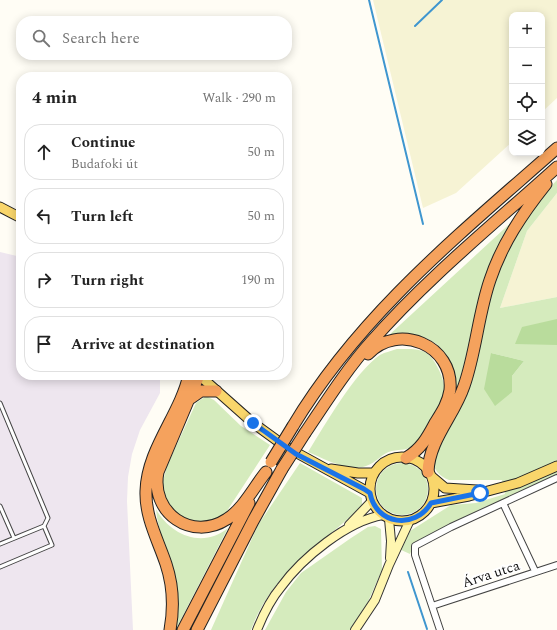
<!DOCTYPE html>
<meta charset="utf-8">
<style>
body{margin:0;font-family:Spectral,serif;background:#f2f2f2;color:#222}
.controls{position:absolute;right:12px;top:12px;display:grid;overflow:hidden;border-radius:8px;box-shadow:0 2px 10px #0003}
.controls button{width:36px;height:36px;display:grid;place-items:center;padding:0;border:0;border-bottom:1px solid #e0e0e0;background:#fff;color:#222;font:20px sans-serif}
.stop{position:absolute;width:12px;height:12px;margin:-9px;border:3px solid #1a73e8;border-radius:50%;background:#fff}
.stop.end{background:#1a73e8;border-color:#fff;box-shadow:0 1px 4px #0008}
.list{margin:0;padding:0;list-style:none}
h2{display:flex;justify-content:space-between;align-items:center;height:52px;margin:0;padding:0 16px;font-size:17px}
h2 small{font-size:13px;font-weight:400;color:#767676}
.list li{display:grid;grid-template-columns:26px 1fr auto;gap:12px;align-items:center;box-sizing:border-box;height:56px;margin:0 8px 8px;padding:0 8px;border:1px solid #e0e0e0;border-radius:16px}
.list b{display:block;font-size:15px;white-space:nowrap}
.list p{margin:0;font-size:13px;white-space:nowrap;color:#767676}
.list em{font-size:13px;font-style:normal;color:#767676}
.icon{flex:none;width:22px;height:22px;fill:none;stroke:currentColor;stroke-width:2;stroke-linecap:round;stroke-linejoin:round}
.map{position:relative;flex:none;width:557px;height:630px;overflow:hidden}
.search{position:absolute;background:#fff;box-shadow:0 2px 10px #0003;left:16px;top:16px;width:276px;height:44px;display:flex;align-items:center;gap:10px;box-sizing:border-box;padding:0 14px;border-radius:16px;color:#767676;font-size:15px}
.panel{position:absolute;background:#fff;box-shadow:0 2px 10px #0003;left:16px;top:72px;width:276px;height:308px;border-radius:16px}
.map>svg:first-child{display:block}
.industrial{fill:#eee6ef}
.farmland{fill:#f6f3d4}
.green{fill:#d5ebbd;fill-rule:evenodd}
.forest{fill:#b9dc9c}
.lines{fill:none;stroke-linecap:round;stroke-linejoin:round}
.stream{stroke:#3f96cf;stroke-width:2}
.lane-casing{stroke:#444;stroke-width:5}
.street-casing{stroke:#444;stroke-width:8}
.secondary-casing{stroke:#333;stroke-width:10}
.primary-casing{stroke:#222;stroke-width:11}
.highway-casing{stroke:#222;stroke-width:13}
.lane{stroke:#fff;stroke-width:3}
.street{stroke:#fff;stroke-width:6}
.secondary{stroke:#fff6b0;stroke-width:8}
.primary{stroke:#f9d66b;stroke-width:9}
.highway{stroke:#f5a25d;stroke-width:11}
.highway-bridge-casing{stroke:#222;stroke-width:13;stroke-linecap:butt}
.highway-bridge{stroke:#f5a25d;stroke-width:11}
.route{stroke:#1a73e8;stroke-width:5}
.labels{text-anchor:middle;dominant-baseline:central;stroke-width:4;stroke-linejoin:round;paint-order:stroke}
.street-label{font-size:14px;fill:#111;stroke:#fff}
</style>
<div class="map">
<svg width="557" height="630" viewBox="0 0 557 630">
<rect width="100%" height="100%" fill="#fffdf5"/>
<path class="industrial" d="M 0,252 L 21,257 L 21,375 L 160,375 L 160,393 L 140,430 L 132,454 L 128,477 L 127,501 L 133,630 L 0,630 Z"/>
<path class="farmland" d="M 373,0 L 557,0 L 557,98 L 542,112 L 542,15 L 512,15 L 512,142 L 456,193 L 423,208 Z
M 557,193 L 557,297 L 500,308 L 527,231 Z"/>
<path class="green" d="M 557,180 L 557,193 L 527,231 L 500,308 L 557,297 L 557,476 L 414,544 L 410,554 L 399,549 L 410,531 L 451,505 L 476,503 L 505,494 L 502,480 L 449,480 C 439,476 435,471 432,461 L 448,427 L 486,304 L 505,250 L 541,197 ZM 491,353 L 524,361 L 512,376 Z
M 516,218 C 511,225 504,233 500,241 C 478,291 471,347 454,398 C 455,368 447,337 410,335 C 403,334 396,336 388,336 Z
M 397,349 C 406,349 417,348 425,352 C 436,358 448,385 444,397 C 439,410 424,434 415,444 C 408,451 401,449 392,451 C 382,453 376,463 366,466 C 349,472 324,459 308,452 C 325,425 355,372 380,355 C 385,352 392,351 397,349 Z
M 206,396 L 214,400 L 241,426 L 270,445 L 225,514 L 210,522 L 197,524 L 185,520 L 173,511 L 165,499 L 162,485 L 167,466 L 196,403 Z
M376 489a26 26 0 1 1 52 0a26 26 0 1 1-52 0Z
M 300,463 L 362,498 L 362,506 C 320,546 272,572 251,630 L 211,630 L 258,525 Z
M 156,509 C 170,535 203,549 228,528 L 176,629 C 178,612 179,596 175,579 C 170,555 158,534 156,509 Z
M 375,526 L 381,529 L 382,570 L 367,604 L 350,630 L 265,630 L 286,592 L 301,573 L 351,538 L 368,527 Z"/>
<path class="forest" d="M 557,319 L 557,345 L 515,344 L 522,327 Z
M 491,353 L 524,361 L 512,376 L 512,392 L 495,406 L 484,389 Z"/>
<g class="lines">
<path class="stream" d="M 369,0 L 423,224
M 415,26 L 442,0
M 408,572 L 427,629"/>
<defs>
<path id="lane" d="M 0,403 L 48,518 L 44,526 L 0,544
M 0,506 L 14,538
M 0,567 L 52,545 L 44,526"/>
<path id="street" d="M 503,503 L 535,571
M 432,606 L 557,565
M 440,630 L 415,555 L 415,546 L 451,527 L 557,478"/>
<path id="secondary" d="M 389,519 L 391,541 L 390,558
M 349,525 L 372,501
M 257,630 C 263,615 270,600 281,587 C 302,558 347,521 383,515
M 355,630 L 375,600 L 389,565 L 410,520"/>
<path id="primary" d="M 0,207 L 21,218
M 199,375 L 253,423 L 286,447 L 370,493
M370 489a32 32 0 1 1 64 0a32 32 0 1 1-64 0Z
M 331,469 L 358,473 L 374,473
M 432,477 L 445,488 L 477,490
M 431,503 L 469,496 L 518,483 L 557,466"/>
<path id="highway" d="M 368,354 C 398,322 454,345 450,390 C 448,403 442,412 435,423 C 427,438 421,449 406,458
M 199,375 L 158,472 C 150,513 192,542 227,519 C 243,509 254,487 266,472
M 191,398 L 201,391 L 216,391
M 293,426 C 360,314 461,233 557,148
M 305,433 C 326,402 346,370 371,342 C 427,278 494,224 557,167
M 428,472 C 429,440 454,416 464,386 C 476,352 478,315 490,280 C 502,244 522,214 546,184
M 170,630 C 174,608 173,585 166,564 C 158,540 145,517 146,491 C 147,449 180,415 189,375
M 183,630 L 249,503
M 197,630 L 253,521 L 282,469"/>
</defs>
<use href="#lane" class="lane-casing"/>
<use href="#street" class="street-casing"/>
<use href="#secondary" class="secondary-casing"/>
<use href="#primary" class="primary-casing"/>
<use href="#highway" class="highway-casing"/>
<use href="#lane" class="lane"/>
<use href="#street" class="street"/>
<use href="#secondary" class="secondary"/>
<use href="#primary" class="primary"/>
<use href="#highway" class="highway"/>
<defs>
<path id="highway-bridge" d="M 271,462 L 293,426
M 282,469 L 305,433"/>
</defs>
<use href="#highway-bridge" class="highway-bridge-casing"/>
<use href="#highway-bridge" class="highway-bridge"/>
</g>
<g class="lines">
<path class="route" d="M 253,423 L 296,454 L 364,489 L 370,493 C 376,525 415,530 431,503 L 480,493"/>
</g>
<g class="labels">
<g class="street-label">
<text transform="translate(491 574) rotate(-18)">Árva utca</text>
</g>
</g>
</svg>
<div class="controls">
<button>+</button>
<button>−</button>
<button><svg class="icon" aria-label="locate" viewBox="0 0 24 24"><circle cx="12" cy="12" r="6"/><path d="M12 2v4M12 18v4M2 12h4M18 12h4"/></svg></button>
<button><svg class="icon" aria-label="layers" viewBox="0 0 24 24"><path d="M12 4l9 5-9 5-9-5zM3 14l9 5 9-5"/></svg></button>
</div>
<div class="stop" style="left:480px;top:493px"></div>
<div class="stop end" style="left:253px;top:423px"></div>
<div class="search"><svg class="icon" aria-label="search" viewBox="0 0 24 24"><circle cx="10" cy="10" r="6"/><path d="M15 15l6 6"/></svg>Search here</div>
<section class="panel">
<h2>4 min<small>Walk · 290 m</small></h2>
<ul class="list">
<li><svg class="icon" aria-label="ahead" viewBox="0 0 24 24"><path d="M12 20V5M6 11l6-6 6 6"/></svg><div><b>Continue</b><p>Budafoki út</p></div><em>50 m</em></li>
<li><svg class="icon" aria-label="left" viewBox="0 0 24 24"><path d="M17 20v-9H6M10 6l-5 5 5 5"/></svg><div><b>Turn left</b></div><em>50 m</em></li>
<li><svg class="icon" aria-label="right" viewBox="0 0 24 24"><path d="M7 20v-9h11M14 6l5 5-5 5"/></svg><div><b>Turn right</b></div><em>190 m</em></li>
<li><svg class="icon" aria-label="arrive" viewBox="0 0 24 24"><path d="M6 21V4h12l-3 4 3 4H6"/></svg><div><b>Arrive at destination</b></div></li>
</ul>
</section>
</div>
